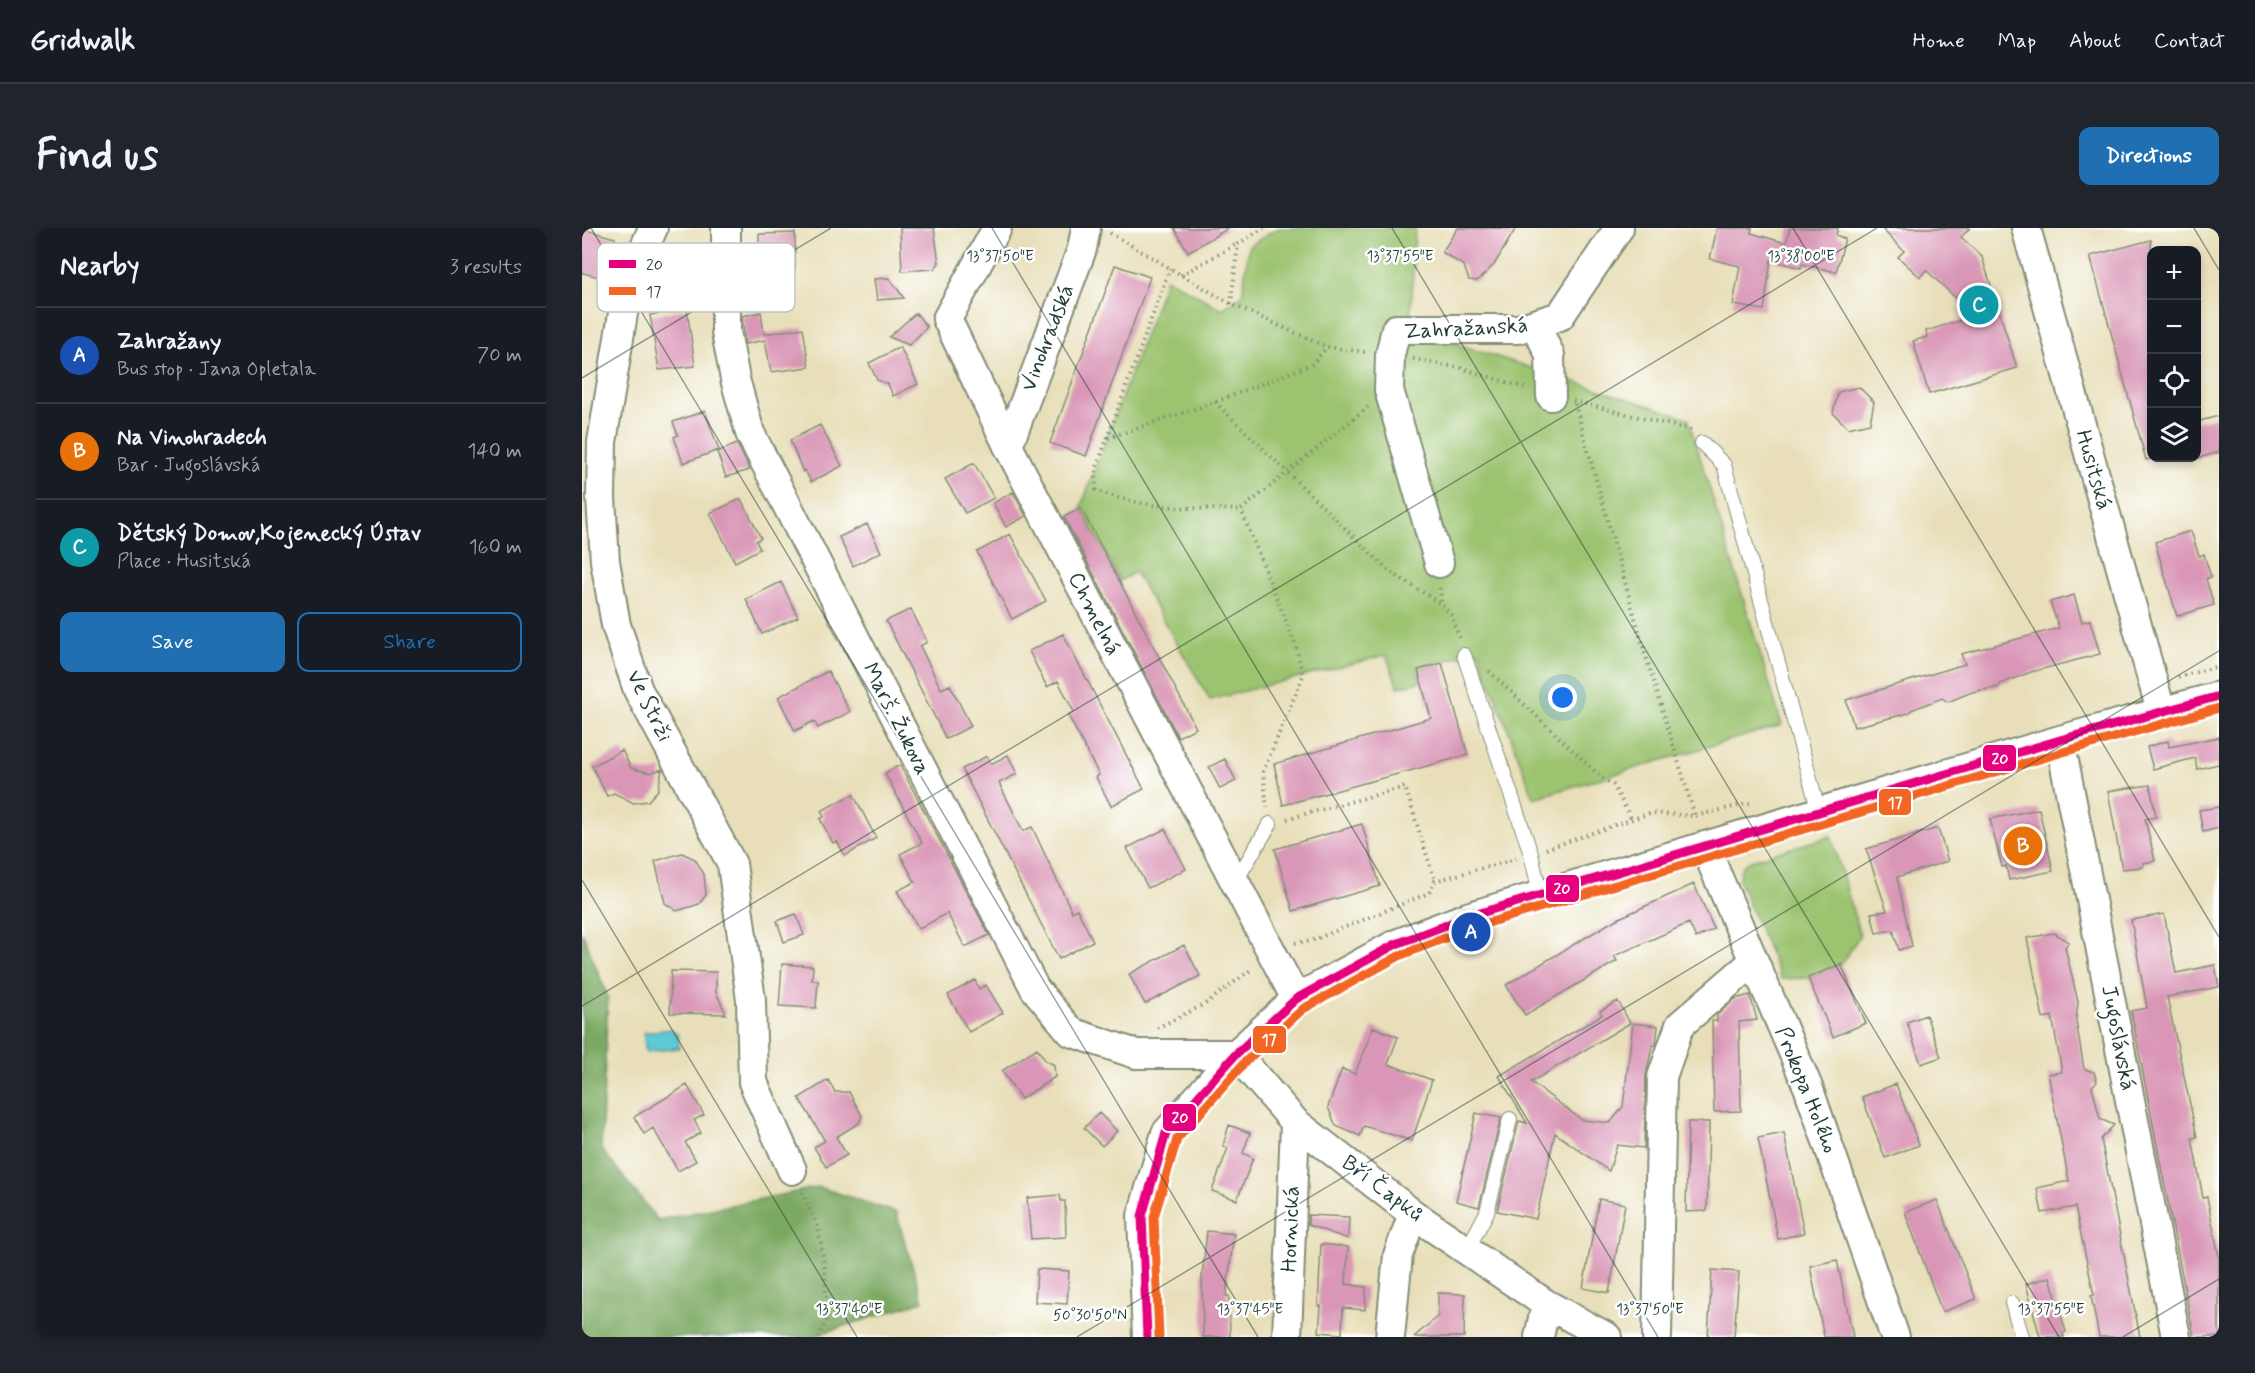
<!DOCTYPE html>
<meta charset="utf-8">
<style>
body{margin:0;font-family:Mynerve,sans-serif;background:#20242c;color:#f1f3f6}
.controls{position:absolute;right:18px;top:18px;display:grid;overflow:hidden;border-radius:12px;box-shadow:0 3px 9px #0003}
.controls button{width:54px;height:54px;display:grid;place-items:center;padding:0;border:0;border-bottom:2px solid #363941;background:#171b24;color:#f1f3f6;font:30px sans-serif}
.you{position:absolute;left:981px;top:470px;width:21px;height:21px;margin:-15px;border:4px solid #fff;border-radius:50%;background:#1a73e8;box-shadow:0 0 0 9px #1a73e833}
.badge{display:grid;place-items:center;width:39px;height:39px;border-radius:50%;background:#1f6fb2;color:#fff;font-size:20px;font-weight:700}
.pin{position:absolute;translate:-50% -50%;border:3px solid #fff;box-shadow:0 2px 6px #0006}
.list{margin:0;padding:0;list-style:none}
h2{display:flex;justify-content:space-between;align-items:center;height:78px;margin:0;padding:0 24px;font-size:26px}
h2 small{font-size:20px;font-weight:400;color:#9ea1a6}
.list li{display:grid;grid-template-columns:39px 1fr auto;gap:18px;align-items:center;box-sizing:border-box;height:96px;padding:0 24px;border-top:2px solid #363941}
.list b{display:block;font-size:22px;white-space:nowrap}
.list p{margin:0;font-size:20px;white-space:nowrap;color:#9ea1a6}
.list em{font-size:20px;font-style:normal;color:#9ea1a6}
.actions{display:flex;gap:12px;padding:18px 24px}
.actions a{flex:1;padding:14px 0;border:2px solid #1f6fb2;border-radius:12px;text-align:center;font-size:21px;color:#1f6fb2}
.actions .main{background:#1f6fb2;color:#fff}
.icon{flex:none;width:33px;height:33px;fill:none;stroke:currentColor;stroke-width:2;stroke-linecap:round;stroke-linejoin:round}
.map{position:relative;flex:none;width:1637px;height:1109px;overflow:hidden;border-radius:12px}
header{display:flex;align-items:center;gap:36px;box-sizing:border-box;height:84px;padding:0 30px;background:#171b24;border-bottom:2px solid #363941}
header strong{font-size:28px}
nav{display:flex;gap:33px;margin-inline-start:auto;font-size:21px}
.intro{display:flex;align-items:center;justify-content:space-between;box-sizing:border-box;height:144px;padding:0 36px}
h1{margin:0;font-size:42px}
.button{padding:15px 27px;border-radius:12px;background:#1f6fb2;color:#fff;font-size:21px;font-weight:700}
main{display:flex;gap:36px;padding:0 36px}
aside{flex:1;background:#171b24;border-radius:12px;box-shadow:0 3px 9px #0003}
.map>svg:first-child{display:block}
.green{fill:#9bc36f;stroke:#5d8052;stroke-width:1.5}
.forest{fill:#7ca962;stroke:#4e734b;stroke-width:1.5}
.water{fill:#5dc9d4;stroke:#3e8384;stroke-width:1.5}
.building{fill:#d996b6}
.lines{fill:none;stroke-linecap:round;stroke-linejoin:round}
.lane-casing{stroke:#848e77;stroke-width:16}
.street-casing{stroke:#848e77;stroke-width:32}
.path{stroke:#848e77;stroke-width:4;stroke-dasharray:1.5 4.5;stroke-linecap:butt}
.lane{stroke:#fff;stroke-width:14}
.street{stroke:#fff;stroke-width:28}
.bus-1-casing{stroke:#fff;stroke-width:14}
.bus-2-casing{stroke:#fff;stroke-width:14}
.bus-1{stroke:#e5007d;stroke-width:9}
.bus-2{stroke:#f26522;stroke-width:9}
.ticks{fill:none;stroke:#1f3d34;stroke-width:1.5;stroke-opacity:0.45}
.labels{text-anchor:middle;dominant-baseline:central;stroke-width:5;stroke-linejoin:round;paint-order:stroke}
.street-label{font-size:22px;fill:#1f3d34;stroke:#fff}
.key{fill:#fff;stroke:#bcc5c2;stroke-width:1.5}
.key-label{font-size:16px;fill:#1f3d34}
.ticks-label{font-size:15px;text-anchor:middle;fill:#1f3d34;stroke:#fff;stroke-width:5;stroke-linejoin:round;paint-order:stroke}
.line-badge{stroke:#fff;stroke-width:2}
.badge-label{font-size:16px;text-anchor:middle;font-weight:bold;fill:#fff}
</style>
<header>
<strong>Gridwalk</strong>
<nav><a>Home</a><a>Map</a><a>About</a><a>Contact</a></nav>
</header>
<div class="intro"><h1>Find us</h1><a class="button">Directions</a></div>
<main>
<aside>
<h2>Nearby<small>3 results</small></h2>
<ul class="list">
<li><span class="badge" style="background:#1a4fb4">A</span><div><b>Zahražany</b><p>Bus stop · Jana Opletala</p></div><em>70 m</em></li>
<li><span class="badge" style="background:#e8710a">B</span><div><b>Na Vinohradech</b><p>Bar · Jugoslávská</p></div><em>140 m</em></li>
<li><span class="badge" style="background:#0f9aa8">C</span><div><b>Dětský Domov,Kojenecký Ústav</b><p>Place · Husitská</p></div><em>160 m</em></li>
</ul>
<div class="actions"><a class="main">Save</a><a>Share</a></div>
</aside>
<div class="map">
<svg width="1637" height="1109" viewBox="0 0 1637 1109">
<rect width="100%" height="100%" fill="#fff"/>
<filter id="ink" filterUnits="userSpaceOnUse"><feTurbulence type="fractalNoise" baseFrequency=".0167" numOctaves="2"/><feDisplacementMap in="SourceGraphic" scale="12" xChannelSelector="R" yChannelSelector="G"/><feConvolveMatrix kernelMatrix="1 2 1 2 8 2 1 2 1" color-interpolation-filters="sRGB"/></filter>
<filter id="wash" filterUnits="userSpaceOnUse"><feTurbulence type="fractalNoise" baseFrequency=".008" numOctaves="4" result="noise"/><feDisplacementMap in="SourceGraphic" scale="24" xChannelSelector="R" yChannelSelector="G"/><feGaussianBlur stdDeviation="1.35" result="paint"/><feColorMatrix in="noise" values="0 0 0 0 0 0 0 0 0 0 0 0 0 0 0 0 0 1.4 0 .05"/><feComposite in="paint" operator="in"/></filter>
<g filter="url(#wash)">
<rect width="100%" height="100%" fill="#e8dfba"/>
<path class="green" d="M 696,0 L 833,0 L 828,101 L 1106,190 L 1200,497 L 952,570 L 896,423 L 835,441 L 838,454 L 816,459 L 804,427 L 628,472 L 553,344 L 538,353 L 499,279 L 584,50 L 640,81 L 660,68 L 667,18 Z
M 1249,608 L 1278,707 L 1259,737 L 1226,750 L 1199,751 L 1157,653 C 1157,639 1161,636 1173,631 Z"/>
<path class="forest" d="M 0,704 L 26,769 L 19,921 L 76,992 L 237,959 L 314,984 L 341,1073 L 229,1109 L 0,1109 Z"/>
<path class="water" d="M 89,801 L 96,807 L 97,820 L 64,824 L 61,805 Z"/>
<g id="blocks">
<path class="building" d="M 318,0 L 352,0 L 357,35 L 352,41 L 320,43 Z
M 592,0 L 647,0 L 606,24 Z
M 876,0 L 934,0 L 912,37 L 895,53 L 887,52 L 882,38 L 860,24 Z
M 1135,0 L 1170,0 L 1169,5 L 1204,15 L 1208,0 L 1256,0 L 1254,7 L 1263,11 L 1254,44 L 1220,36 L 1219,40 L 1189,32 L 1182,82 L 1151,77 L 1158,38 L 1128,31 Z
M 1299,0 L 1388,0 L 1379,9 L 1400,29 L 1435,140 L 1347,166 L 1331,113 L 1345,109 L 1344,103 L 1393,88 L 1344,42 L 1338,49 L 1316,29 L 1322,23 Z
M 0,1 L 33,10 L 23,50 L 0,45 Z
M 213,5 L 213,41 L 177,40 L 177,6 Z
M 1569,12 L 1569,231 L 1564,232 L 1508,28 Z
M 533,37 L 568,49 L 504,228 L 468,215 Z
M 307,50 L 322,70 L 295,72 L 292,51 Z
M 105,81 L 113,138 L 77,142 L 68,87 Z
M 179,84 L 182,106 L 221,100 L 227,139 L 189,144 L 183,112 L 163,116 L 160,88 Z
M 334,85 L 345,99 L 327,117 L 307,109 Z
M 318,119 L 336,156 L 311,168 L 306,156 L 295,152 L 287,135 Z
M 1277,159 L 1292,174 L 1288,195 L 1266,200 L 1251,185 L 1256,164 Z
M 123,183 L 137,222 L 101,235 L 92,209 L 96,207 L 91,194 Z
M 1637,188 L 1637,224 L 1614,231 L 1614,194 Z
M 238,197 L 260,238 L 229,254 L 223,242 L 221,244 L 208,212 Z
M 155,216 L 168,242 L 144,249 L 135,224 Z
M 392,235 L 412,270 L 383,285 L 363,251 Z
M 431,264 L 444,288 L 424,299 L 411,275 Z
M 159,271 L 179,310 L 174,313 L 178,321 L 153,334 L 128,285 Z
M 499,280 L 614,500 L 596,509 L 482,289 Z
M 285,296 L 299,324 L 271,338 L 257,309 Z
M 1609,303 L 1617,328 L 1622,326 L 1629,349 L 1624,351 L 1632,377 L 1595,388 L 1573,314 Z
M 428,306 L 464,373 L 430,391 L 395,324 Z
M 199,354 L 216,389 L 180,406 L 164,371 Z
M 1492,367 L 1500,394 L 1508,392 L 1518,426 L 1449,444 L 1418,456 L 1417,459 L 1390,464 L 1366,474 L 1360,470 L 1329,482 L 1327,485 L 1272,499 L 1264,472 L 1383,436 L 1379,426 L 1477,400 L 1468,374 Z
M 329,381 L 345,414 L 338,418 L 359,461 L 368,457 L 389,498 L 364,511 L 304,393 Z
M 481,406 L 562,561 L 529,578 L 514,549 L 517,547 L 486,487 L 492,484 L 476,453 L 465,459 L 447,423 Z
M 860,435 L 886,527 L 701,577 L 692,536 L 849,490 L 836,442 Z
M 246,443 L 268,484 L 236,500 L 232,493 L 213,503 L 196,469 Z
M 1637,509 L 1637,536 L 1615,541 L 1613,530 L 1571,541 L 1565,519 L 1586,513 L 1587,519 Z
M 40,522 L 49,540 L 68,545 L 80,541 L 76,562 L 66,573 L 51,575 L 32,565 L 25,568 L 10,538 Z
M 426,527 L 435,546 L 417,555 L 441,603 L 450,599 L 490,684 L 495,681 L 511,713 L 477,731 L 380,541 L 405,528 L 409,536 Z
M 643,531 L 654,553 L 638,561 L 627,539 Z
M 318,537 L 407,707 L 383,719 L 365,685 L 337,701 L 315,663 L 333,654 L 318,626 L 340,615 L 303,545 Z
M 1568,557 L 1574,589 L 1563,591 L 1573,633 L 1561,635 L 1561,639 L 1540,641 L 1526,563 Z
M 271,566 L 294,610 L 263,628 L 255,613 L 251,615 L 238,591 L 242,589 L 239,583 Z
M 1637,579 L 1637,600 L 1621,604 L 1617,582 Z
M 1457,581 L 1471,643 L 1427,652 L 1424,638 L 1420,639 L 1408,591 Z
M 780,596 L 798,658 L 711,683 L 693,621 Z
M 1356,600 L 1366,633 L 1315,649 L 1330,718 L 1317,722 L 1311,702 L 1294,705 L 1289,685 L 1305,683 L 1284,621 Z
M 583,601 L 604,641 L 566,660 L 545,620 Z
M 100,625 L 113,631 L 122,646 L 124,667 L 117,676 L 95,683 L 83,675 L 73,633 Z
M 1112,656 L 1132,701 L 1114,710 L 1107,695 L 1032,728 L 1035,733 L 943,787 L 924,757 L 1033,692 Z
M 214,686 L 222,707 L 202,714 L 195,693 Z
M 1582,686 L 1594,745 L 1633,737 L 1637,759 L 1585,769 L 1615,909 L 1610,910 L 1621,970 L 1625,969 L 1637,1029 L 1637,1109 L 1612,1109 L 1549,783 L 1565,780 L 1549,692 Z
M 1472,705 L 1487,714 L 1483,719 L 1496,774 L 1494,793 L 1502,841 L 1512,844 L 1515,854 L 1510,858 L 1518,891 L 1532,897 L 1519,911 L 1558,1109 L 1517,1109 L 1509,1068 L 1512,1067 L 1493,979 L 1460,985 L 1455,960 L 1487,953 L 1466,846 L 1480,844 L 1470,788 L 1461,790 L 1445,710 Z
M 602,717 L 618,748 L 563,776 L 547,746 Z
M 200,736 L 231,738 L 230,752 L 236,752 L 234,780 L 197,778 Z
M 1259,736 L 1284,795 L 1251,809 L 1226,750 Z
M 89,743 L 134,744 L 134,764 L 144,786 L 88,785 Z
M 393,752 L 397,761 L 404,757 L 421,785 L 387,804 L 366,767 Z
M 1168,767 L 1175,792 L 1157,794 L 1159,883 L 1132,884 L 1130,793 L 1135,793 L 1135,787 L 1153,771 Z
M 1036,773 L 1048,795 L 949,854 L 1000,892 L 1028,895 L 1041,879 L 1051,795 L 1076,798 L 1074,817 L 1070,818 L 1064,848 L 1062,920 L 1035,917 L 1027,943 L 973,905 L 954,991 L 915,983 L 937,893 L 945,895 L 917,848 L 1020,787 L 1018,783 Z
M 1344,787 L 1359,829 L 1339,836 L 1325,794 Z
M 791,799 L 816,809 L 806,836 L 850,852 L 830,913 L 782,898 L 778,908 L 754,898 L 746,879 L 760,841 L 773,846 Z
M 455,820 L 463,832 L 472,837 L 473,849 L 439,871 L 420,843 Z
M 246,852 L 253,864 L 267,864 L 280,888 L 277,895 L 254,909 L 265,927 L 244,939 L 232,919 L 243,913 L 217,870 Z
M 1314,856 L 1337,917 L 1303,930 L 1280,869 Z
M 105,857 L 122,887 L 112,892 L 119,905 L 103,914 L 114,933 L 96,943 L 71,900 L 62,906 L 52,889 Z
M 517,885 L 535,903 L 520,918 L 502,900 Z
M 894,885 L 919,890 L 897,979 L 874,973 Z
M 1106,894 L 1127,894 L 1125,983 L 1104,984 Z
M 647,897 L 668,905 L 661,925 L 671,930 L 655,972 L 630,963 L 646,920 L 641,918 Z
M 1202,905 L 1222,1005 L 1196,1011 L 1176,910 Z
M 478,967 L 479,973 L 483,973 L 484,1009 L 449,1011 L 445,970 Z
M 1017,971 L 1043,976 L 1027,1065 L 1001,1060 Z
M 1355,972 L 1394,1071 L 1360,1084 L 1323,984 Z
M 726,987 L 767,989 L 766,1011 L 726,997 Z
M 625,1003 L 652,1006 L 644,1068 L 647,1068 L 648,1109 L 621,1109 L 620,1049 Z
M 739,1016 L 766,1019 L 764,1056 L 784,1059 L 783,1082 L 761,1080 L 760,1106 L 737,1104 L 739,1078 L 736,1078 Z
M 1255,1032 L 1271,1109 L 1242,1109 L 1228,1038 Z
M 455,1041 L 487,1043 L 485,1076 L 453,1074 Z
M 1130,1042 L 1157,1044 L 1152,1109 L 1126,1109 Z
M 1468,1049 L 1484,1104 L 1481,1105 L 1482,1109 L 1458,1109 L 1444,1056 Z
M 856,1065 L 883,1066 L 882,1109 L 832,1109 L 856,1088 Z"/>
</g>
</g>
<g filter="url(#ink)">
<use href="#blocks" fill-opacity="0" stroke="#848e77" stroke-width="1.5"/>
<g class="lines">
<defs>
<path id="lane" d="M 1120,215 L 1142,237 L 1237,584
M 882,427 L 949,626 L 958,665
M 653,654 L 688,596
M 885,1022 L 905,984 L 928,891
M 1430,1075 L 1440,1109"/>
<path id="street" d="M 71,0 L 45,61 L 20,214 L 19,270 L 23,333 L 34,397 L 56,462 L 150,636 L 169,772 L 171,854 L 210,942
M 144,0 L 144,104 L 153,151 L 168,205 L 453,761 L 489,804 L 554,826 L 654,826
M 415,0 L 365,91 L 426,218 L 714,771
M 1444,0 L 1579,483
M 954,98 L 968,127 L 969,168
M 426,218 L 500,21 L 504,0
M 857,335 L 807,162 L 808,127 L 814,101 L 936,101 L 978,88 L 1037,0
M 1478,512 L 1594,1109
M 1123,619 L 1226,859 L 1313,1109
M 654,826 L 713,894 L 831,986 L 964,1076 L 1025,1109
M 565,1109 L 560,988 L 584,905 L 654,826 L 714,771 L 814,716 L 885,689 L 1478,512 L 1637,468
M 705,1109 L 713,894
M 808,1109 L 816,1027 L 831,986
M 957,1109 L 964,1076
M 1075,1109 L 1080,849 L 1098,797 L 1171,734"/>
</defs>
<use href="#lane" class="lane-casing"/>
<use href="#street" class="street-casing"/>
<path class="path" d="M 528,5 L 649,76 L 745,119 L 783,124
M 588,40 L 514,241 L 514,262 C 558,281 611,280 659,282
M 599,47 L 655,16
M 649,76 L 656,16 L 682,0
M 831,131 L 879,140 L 943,160
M 991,173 L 1109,202
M 633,174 L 807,343 L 859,376 L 869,387 L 878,411
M 993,176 L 1062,422 L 1113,588
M 526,210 L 633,174 L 730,136 L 745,119
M 858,360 L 859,376
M 907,443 L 1020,550 L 1031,557 L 1049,590
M 1596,449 L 1637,438
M 685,580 L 681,544 L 721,448 L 714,418 L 659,282 L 786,179
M 705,591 L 823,559 L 853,653
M 964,621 L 1068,585 L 1113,588 L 1168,575
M 713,715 L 729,713 L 847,665 L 853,653 L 934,631
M 575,800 L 623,776 L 670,741
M 220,964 L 236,999 L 243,1042 L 244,1094 L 236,1109"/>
<use href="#lane" class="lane"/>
<use href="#street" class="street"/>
<defs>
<path id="bus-1" d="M 565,1109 L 560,988 L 584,905 L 654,826 L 714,771 L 814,716 L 885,689 L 1478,512 L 1637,468"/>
<path id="bus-2" d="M 577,1109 L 572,989 L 595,911 L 663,834 L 721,781 L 819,727 L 889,700 L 1481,524 L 1637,480"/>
</defs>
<use href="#bus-1" class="bus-1-casing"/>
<use href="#bus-2" class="bus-2-casing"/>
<use href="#bus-1" class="bus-1"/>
<use href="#bus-2" class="bus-2"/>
</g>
</g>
<path class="ticks" d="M 9,0 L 676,1109M 410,0 L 1076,1109M 810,0 L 1477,1109M 1211,0 L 1637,709M 1612,0 L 1637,42M 0,150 L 249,0M 0,652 L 275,1109M 0,778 L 1295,0M 495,1109 L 1637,423M 1541,1109 L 1637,1051"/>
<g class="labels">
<g class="street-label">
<text transform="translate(884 101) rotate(-3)">Zahražanská</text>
<text transform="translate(466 110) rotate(-69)">Vinohradská</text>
<text transform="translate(1511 242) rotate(74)">Husitská</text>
<text transform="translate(512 386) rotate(63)">Chmelná</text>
<text transform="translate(67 478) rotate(64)">Ve Strži</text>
<text transform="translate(314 491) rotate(63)">Marš. Žukova</text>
<text transform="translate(1536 810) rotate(79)">Jugoslávská</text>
<text transform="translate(1224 862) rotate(68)">Prokopa Holého</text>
<text transform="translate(800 961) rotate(37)">Bří Čapků</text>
<text transform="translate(709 1001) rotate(-88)">Hornická</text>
</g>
</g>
<rect x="15" y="15" width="198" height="69" rx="9" class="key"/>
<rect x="27" y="32" width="27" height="8" fill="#e5007d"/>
<rect x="27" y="59" width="27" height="8" fill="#f26522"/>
<g class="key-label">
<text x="64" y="42">20</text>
<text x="64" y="69">17</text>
</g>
<g class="ticks-label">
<text x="418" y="33">13°37'50"E</text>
<text x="818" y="33">13°37'55"E</text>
<text x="1219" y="33">13°38'00"E</text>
<text x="267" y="1086">13°37'40"E</text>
<text x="668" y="1086">13°37'45"E</text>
<text x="1068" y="1086">13°37'50"E</text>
<text x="1469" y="1086">13°37'55"E</text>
<text x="508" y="1092">50°30'50"N</text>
</g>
<g class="line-badge">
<rect x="1400" y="516" width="35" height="28" rx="6" fill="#e5007d"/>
<rect x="1296" y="560" width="34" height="28" rx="6" fill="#f26522"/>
<rect x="963" y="646" width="35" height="29" rx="6" fill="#e5007d"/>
<rect x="670" y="797" width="35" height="29" rx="6" fill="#f26522"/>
<rect x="580" y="875" width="35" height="29" rx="6" fill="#e5007d"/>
</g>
<g class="badge-label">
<text x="1418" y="536">20</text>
<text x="1313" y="580">17</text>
<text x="980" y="666">20</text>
<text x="687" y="817">17</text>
<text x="598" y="895">20</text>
</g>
</svg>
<div class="controls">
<button>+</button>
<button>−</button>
<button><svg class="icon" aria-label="locate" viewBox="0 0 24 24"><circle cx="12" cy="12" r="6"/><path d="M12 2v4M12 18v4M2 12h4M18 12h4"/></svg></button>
<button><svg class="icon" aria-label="layers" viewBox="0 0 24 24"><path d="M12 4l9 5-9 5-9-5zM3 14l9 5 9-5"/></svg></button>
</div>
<div class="you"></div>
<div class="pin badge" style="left:889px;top:704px;background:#1a4fb4">A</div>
<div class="pin badge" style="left:1441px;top:618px;background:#e8710a">B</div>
<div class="pin badge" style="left:1397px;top:77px;background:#0f9aa8">C</div>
</div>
</main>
